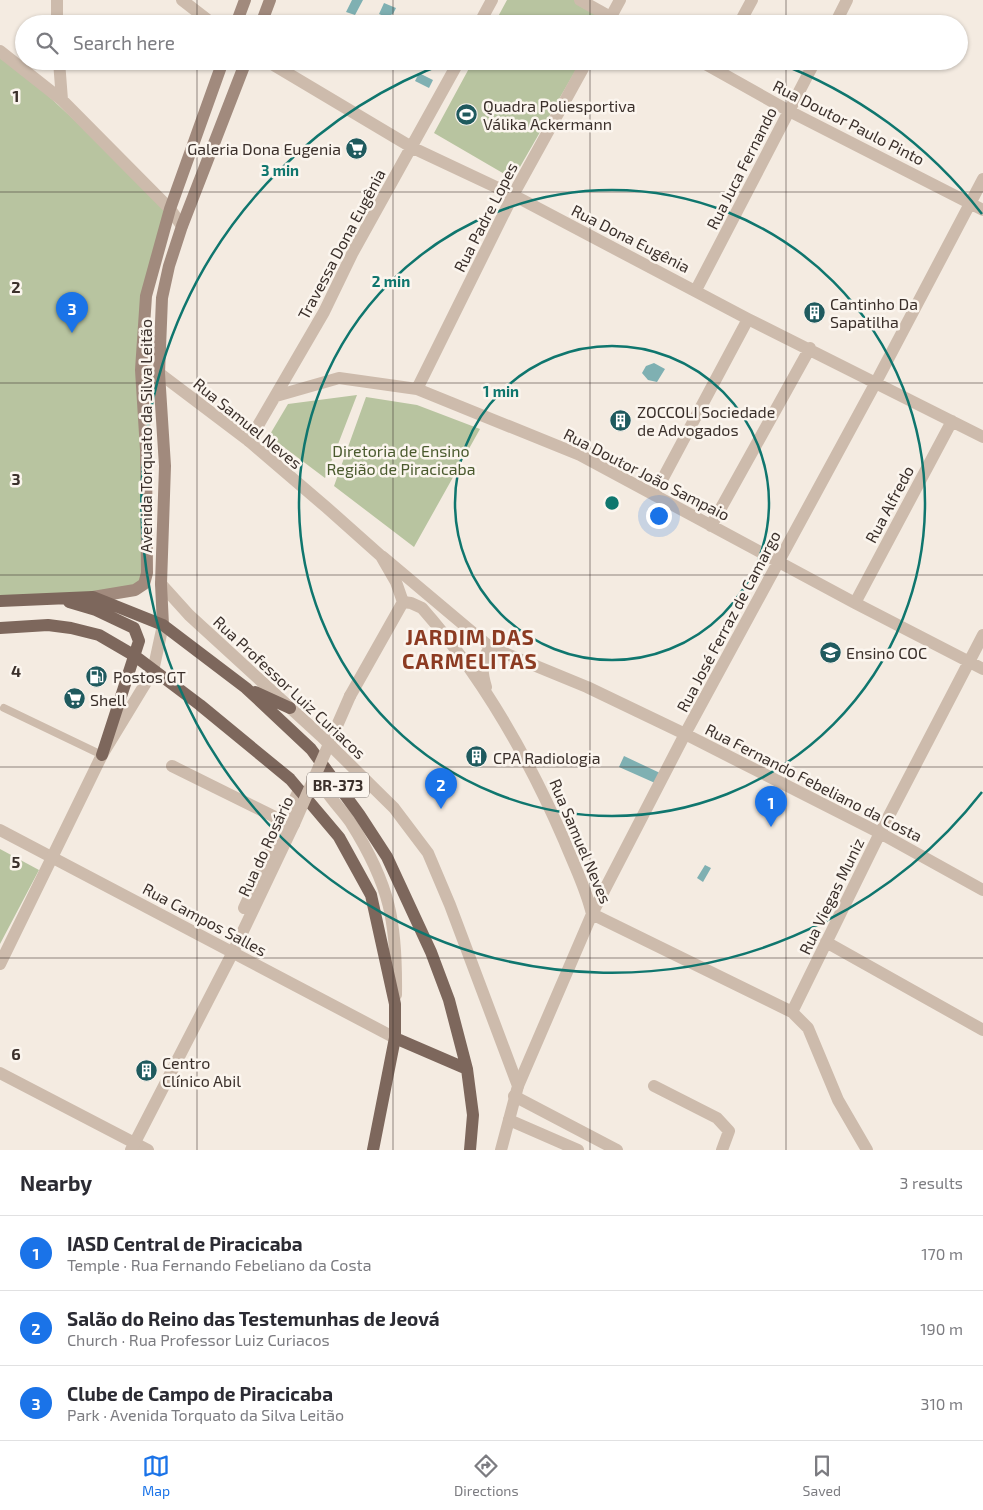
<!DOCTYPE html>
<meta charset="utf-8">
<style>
body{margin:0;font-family:"Exo 2",sans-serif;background:#f7f7f7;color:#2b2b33}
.you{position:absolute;left:658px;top:515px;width:18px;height:18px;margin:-12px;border:4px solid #fff;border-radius:50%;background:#1a73e8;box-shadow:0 0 0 8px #1a73e833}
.badge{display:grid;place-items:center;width:32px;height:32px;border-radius:50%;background:#1a73e8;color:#fff;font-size:16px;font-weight:700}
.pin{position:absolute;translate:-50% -41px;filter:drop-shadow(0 1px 2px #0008)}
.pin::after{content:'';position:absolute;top:26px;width:18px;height:15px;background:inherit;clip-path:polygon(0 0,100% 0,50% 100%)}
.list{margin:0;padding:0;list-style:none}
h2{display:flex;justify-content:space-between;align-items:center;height:65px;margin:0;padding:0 20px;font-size:21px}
h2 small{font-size:16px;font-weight:400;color:#7c7c81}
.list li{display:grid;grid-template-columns:32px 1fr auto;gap:15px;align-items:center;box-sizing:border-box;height:75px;padding:0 20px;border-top:1px solid #e1e1e2}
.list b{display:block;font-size:19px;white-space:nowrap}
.list p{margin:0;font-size:16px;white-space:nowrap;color:#7c7c81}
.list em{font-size:16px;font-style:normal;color:#7c7c81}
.icon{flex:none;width:28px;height:28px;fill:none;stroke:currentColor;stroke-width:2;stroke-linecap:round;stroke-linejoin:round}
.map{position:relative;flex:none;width:983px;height:1150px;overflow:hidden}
.search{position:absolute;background:#fff;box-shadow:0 1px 4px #0004;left:15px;right:15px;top:15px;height:55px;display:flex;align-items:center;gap:12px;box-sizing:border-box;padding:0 18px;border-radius:28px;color:#7c7c81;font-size:19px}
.sheet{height:290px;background:#fff}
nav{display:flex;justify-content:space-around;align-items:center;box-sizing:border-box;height:70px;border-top:1px solid #e1e1e2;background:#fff;font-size:14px;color:#7c7c81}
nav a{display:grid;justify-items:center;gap:2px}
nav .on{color:#1a73e8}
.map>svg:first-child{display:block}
.green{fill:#b8c4a0}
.water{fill:#7fb0b2}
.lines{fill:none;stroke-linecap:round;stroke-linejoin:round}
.service{stroke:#cdbbac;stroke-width:8}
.minor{stroke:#cdbbac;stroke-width:12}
.tertiary{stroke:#cdbbac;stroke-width:12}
.secondary{stroke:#a18a7d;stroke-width:12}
.primary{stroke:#7d675c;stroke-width:12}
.tertiary-bridge{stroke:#cdbbac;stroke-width:12}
.grid{fill:none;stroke:#3b302b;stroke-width:1;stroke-opacity:0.55}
.ring{fill:none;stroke:#0f766e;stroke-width:2.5}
.labels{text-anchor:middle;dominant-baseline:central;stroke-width:5;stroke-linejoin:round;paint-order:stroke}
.shield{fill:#fbf5ee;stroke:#756b66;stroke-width:1}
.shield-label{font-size:15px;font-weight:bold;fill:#3b302b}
.poi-label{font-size:16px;fill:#3b302b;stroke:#fbf5ee;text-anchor:start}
.street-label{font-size:16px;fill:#3b302b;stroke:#fbf5ee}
.park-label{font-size:16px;fill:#4a5a2e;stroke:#fbf5ee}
.district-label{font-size:21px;font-weight:bold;letter-spacing:1px;fill:#8c3b22;stroke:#fbf5ee}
.grid-label{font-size:16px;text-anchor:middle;font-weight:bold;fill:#3b302b;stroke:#fbf5ee;stroke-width:5;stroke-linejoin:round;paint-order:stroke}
.centre{fill:#0f766e;stroke:#fbf5ee;stroke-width:2.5}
.ring-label{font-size:15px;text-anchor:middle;font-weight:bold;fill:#0f766e;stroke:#fbf5ee;stroke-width:5;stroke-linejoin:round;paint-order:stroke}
</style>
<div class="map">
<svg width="983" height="1150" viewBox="0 0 983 1150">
<rect width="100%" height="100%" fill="#f4ebe1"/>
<path class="green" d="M 507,0 L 574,0 L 605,17 L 601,24 L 494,24 Z
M 0,51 L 170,209 L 146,296 L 147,573 L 135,590 L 0,601 Z
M 473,61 L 581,61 L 513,179 L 434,133 Z
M 357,395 L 325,478 L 269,436 L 288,404 Z
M 366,397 L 417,405 L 480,429 L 414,547 L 334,486 Z
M 0,849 L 39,870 L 0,944 Z"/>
<path class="water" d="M 352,0 L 363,0 L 355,15 L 346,12 Z
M 384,3 L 396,8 L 393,14 L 386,17 L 379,14 Z
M 419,73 L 433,80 L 429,88 L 415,81 Z
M 654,363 L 665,369 L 657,382 L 648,380 L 642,373 L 646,366 Z
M 624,756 L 660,773 L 655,783 L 619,767 Z
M 705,865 L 711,868 L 703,882 L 697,878 Z"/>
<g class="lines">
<path class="service" d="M 4,708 L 102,755"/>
<path class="minor" d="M 57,0 L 57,24
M 182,0 L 213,24
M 580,0 L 623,24
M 479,24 L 492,0
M 607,24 L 620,0
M 739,24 L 752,0
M 835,24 L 847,0
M 0,51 L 62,100 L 170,209 L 182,226
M 59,61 L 62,100
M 267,61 L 413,148 L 513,195 L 748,319 L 983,437
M 700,61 L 789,111 L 983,210
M 696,290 L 815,61
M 417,389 L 513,195 L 587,61
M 276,396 L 339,378 L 417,389 L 580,455 L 855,603 L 983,669
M 249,441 L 324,312 L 353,252 L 459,61
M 654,495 L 748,319
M 711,526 L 810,348
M 383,557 L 490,647 L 587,687 L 685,734 L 880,833 L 983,890
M 403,602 L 411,603 L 422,608 C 482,676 528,757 564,840 C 574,865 586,888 592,914 L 792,1012 L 808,1028 L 838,1100 L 867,1150
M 855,603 L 952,421
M 486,687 C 481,671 481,661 490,647
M 172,766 L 285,822
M 0,830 L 395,1038
M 244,908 L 299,790
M 826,942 L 983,1030
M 792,1012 L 880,833 L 983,635
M 0,1073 L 148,1150
M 518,1086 L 592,914 L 685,734 L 875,384 L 983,179
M 654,1086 L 717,1118 L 729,1131 L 722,1150
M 514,1096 L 617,1150
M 509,1120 L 578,1150"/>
<path class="tertiary" d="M 141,370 L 159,373 L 249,441 L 326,507 L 381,556 L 396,582 L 403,602 L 350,696
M 161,584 L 189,615 L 321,736 L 394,808 L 428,853 L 450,905 L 518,1086 L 501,1150
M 319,767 C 320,774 321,783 325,789 C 332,801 343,811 351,823 C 390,885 397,922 396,995
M 0,964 L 102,755 L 153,671 L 163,625
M 131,1150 L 233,952 L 294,824"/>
<path class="secondary" d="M 236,24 L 245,0
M 261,24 L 270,0
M 93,597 L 135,590 L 144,584 L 147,573 L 146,450 L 141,370 L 146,296 L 170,209 L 223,61
M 163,625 L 161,584 L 165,466 L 159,373 L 162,298 L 169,266 L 182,226 L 246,61"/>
<path class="primary" d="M 0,601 L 93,597 L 163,625 L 246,688 L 311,749 L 359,814 L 387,857 L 431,952 L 449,1000 L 467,1069 L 473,1115 L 470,1150
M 69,602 L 96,610 L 134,628 L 139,641 L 102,755
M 0,628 L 48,625 L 71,628 L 99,635 L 135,656 L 200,705 L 290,779 L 339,837 L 371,895 L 395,1004 L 395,1038 L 373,1150
M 255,692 L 290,708
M 395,1038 L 467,1069"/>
<path class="tertiary-bridge" d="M 294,824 L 350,696"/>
</g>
<path class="grid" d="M 197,0 L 197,24M 393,0 L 393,24M 590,0 L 590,24M 786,0 L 786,24M 197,61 L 197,1150M 393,61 L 393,1150M 590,61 L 590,1150M 786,61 L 786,1150M 0,192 L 983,192M 0,383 L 983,383M 0,575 L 983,575M 0,767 L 983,767M 0,958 L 983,958"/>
<g class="ring">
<circle cx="612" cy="503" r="157"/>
<circle cx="612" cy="503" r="313"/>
<path d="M982 792A470 470 0 1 1 451 61M773 61A470 470 0 0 1 982 214"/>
</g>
<defs>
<symbol id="stadium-disc" viewBox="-11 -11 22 22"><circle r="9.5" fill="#1f5a5e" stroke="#fbf5ee"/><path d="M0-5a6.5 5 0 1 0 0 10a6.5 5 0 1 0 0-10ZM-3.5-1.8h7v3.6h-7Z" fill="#fff"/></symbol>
<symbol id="supermarket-disc" viewBox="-11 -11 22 22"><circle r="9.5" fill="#1f5a5e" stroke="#fbf5ee"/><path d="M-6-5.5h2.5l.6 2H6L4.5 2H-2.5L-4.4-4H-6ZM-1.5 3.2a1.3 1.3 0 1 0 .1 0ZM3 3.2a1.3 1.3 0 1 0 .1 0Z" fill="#fff"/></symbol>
<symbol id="building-disc" viewBox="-11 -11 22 22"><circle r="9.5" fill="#1f5a5e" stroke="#fbf5ee"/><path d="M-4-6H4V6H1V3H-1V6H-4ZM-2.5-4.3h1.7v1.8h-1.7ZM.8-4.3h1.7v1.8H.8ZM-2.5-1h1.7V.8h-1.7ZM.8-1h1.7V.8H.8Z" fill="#fff"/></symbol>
<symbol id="school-disc" viewBox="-11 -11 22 22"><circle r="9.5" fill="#1f5a5e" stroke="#fbf5ee"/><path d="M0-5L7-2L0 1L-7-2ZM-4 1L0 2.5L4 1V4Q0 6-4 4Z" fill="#fff"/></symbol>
<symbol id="fuel-disc" viewBox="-11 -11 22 22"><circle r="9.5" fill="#1f5a5e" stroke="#fbf5ee"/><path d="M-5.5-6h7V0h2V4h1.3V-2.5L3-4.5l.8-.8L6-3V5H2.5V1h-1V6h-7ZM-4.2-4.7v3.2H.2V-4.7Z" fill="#fff"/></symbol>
</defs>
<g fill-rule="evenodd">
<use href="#stadium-disc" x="454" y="102" width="25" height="25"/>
<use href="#supermarket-disc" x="344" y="136" width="25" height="25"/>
<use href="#building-disc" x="802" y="300" width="25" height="25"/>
<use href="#building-disc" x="608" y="408" width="25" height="25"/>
<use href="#school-disc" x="818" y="640" width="25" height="25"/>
<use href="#fuel-disc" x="84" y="664" width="25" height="25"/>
<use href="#supermarket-disc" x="62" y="686" width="25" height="25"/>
<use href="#building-disc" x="464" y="744" width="25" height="25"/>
<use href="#building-disc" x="134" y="1058" width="25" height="25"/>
</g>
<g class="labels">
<rect class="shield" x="307" y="772.5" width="62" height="25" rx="4"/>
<g class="shield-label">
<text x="338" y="785">BR-373</text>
</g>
<g class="poi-label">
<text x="483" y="105">Quadra Poliesportiva<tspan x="483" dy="18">Válika Ackermann</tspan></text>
<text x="341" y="148" text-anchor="end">Galeria Dona Eugenia</text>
<text x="830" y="303">Cantinho Da<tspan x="830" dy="18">Sapatilha</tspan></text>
<text x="637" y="411">ZOCCOLI Sociedade<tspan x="637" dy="18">de Advogados</tspan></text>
<text x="846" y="652">Ensino COC</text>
<text x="113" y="676">Postos GT</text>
<text x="90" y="699">Shell</text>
<text x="493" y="757">CPA Radiologia</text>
<text x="162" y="1062">Centro<tspan x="162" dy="18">Clínico Abil</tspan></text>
</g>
<g class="street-label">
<text transform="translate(849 122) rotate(27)">Rua Doutor Paulo Pinto</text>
<text transform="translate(741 168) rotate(-63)">Rua Juca Fernando</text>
<text transform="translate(485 217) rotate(-63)">Rua Padre Lopes</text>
<text transform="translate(631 238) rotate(27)">Rua Dona Eugênia</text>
<text transform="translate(341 244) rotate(-62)">Travessa Dona Eugênia</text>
<text transform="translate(248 423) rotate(39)">Rua Samuel Neves</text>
<text transform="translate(145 436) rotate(-90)">Avenida Torquato da Silva Leitão</text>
<text transform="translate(647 474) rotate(27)">Rua Doutor João Sampaio</text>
<text transform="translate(889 504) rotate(-62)">Rua Alfredo</text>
<text transform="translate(728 621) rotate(-62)">Rua José Ferraz de Camargo</text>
<text transform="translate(290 687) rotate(43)">Rua Professor Luiz Curiacos</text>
<text transform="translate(814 782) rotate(27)">Rua Fernando Febeliano da Costa</text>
<text transform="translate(581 841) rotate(67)">Rua Samuel Neves</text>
<text transform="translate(265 846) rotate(-65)">Rua do Rosário</text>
<text transform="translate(831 896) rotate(-64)">Rua Viegas Muniz</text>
<text transform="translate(205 919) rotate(28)">Rua Campos Salles</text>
</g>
<g class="park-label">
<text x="401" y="450">Diretoria de Ensino<tspan x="401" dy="18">Região de Piracicaba</tspan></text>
</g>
<g class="district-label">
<text x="470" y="636">JARDIM DAS<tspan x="470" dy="24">CARMELITAS</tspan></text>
</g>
</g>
<g class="grid-label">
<text x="16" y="102">1</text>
<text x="16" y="293">2</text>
<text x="16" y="485">3</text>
<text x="16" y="677">4</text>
<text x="16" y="868">5</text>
<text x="16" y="1060">6</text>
</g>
<circle cx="612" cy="503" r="8" class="centre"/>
<g class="ring-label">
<text x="280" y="176">3 min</text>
<text x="391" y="287">2 min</text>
<text x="501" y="397">1 min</text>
</g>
</svg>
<div class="you"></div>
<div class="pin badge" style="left:771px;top:827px">1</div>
<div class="pin badge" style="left:441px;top:809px">2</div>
<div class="pin badge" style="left:72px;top:333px">3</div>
<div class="search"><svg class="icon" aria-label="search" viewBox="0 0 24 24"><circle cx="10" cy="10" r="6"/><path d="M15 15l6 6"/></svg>Search here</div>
</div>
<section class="sheet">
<h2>Nearby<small>3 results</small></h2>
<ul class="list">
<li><span class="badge">1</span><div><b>IASD Central de Piracicaba</b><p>Temple · Rua Fernando Febeliano da Costa</p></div><em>170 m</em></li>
<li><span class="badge">2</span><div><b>Salão do Reino das Testemunhas de Jeová</b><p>Church · Rua Professor Luiz Curiacos</p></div><em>190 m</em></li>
<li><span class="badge">3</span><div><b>Clube de Campo de Piracicaba</b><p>Park · Avenida Torquato da Silva Leitão</p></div><em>310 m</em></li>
</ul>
</section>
<nav>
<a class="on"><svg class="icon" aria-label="map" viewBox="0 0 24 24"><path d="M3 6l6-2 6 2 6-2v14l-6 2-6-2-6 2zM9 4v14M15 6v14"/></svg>Map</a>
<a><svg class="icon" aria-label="directions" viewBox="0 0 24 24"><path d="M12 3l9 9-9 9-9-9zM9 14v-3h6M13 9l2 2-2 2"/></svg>Directions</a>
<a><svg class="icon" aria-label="saved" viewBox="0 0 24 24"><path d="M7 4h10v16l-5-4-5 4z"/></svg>Saved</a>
</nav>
